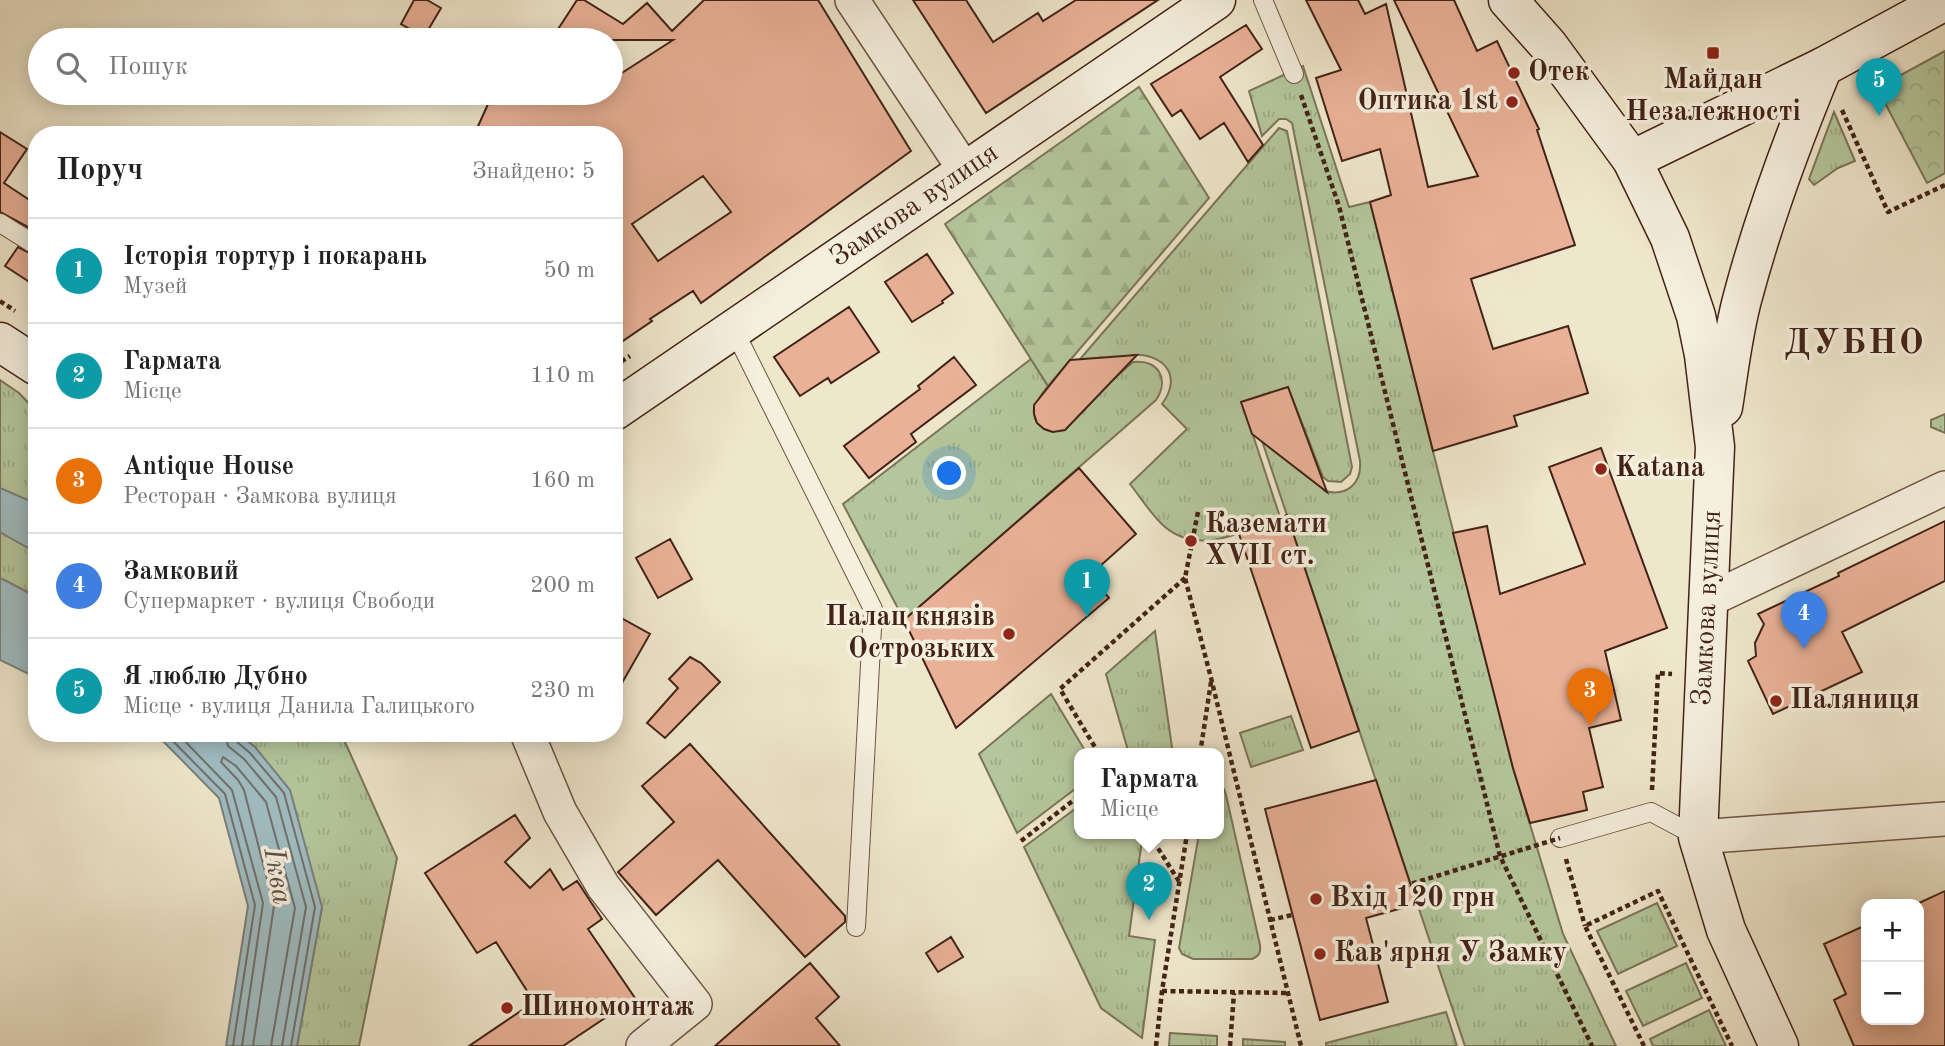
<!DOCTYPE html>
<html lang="uk">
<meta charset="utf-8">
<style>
body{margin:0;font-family:"Old Standard TT",serif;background:#f6f6f6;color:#222}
.controls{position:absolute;right:21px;bottom:21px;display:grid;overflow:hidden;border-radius:14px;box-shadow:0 4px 18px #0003}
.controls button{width:63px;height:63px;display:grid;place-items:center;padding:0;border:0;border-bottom:2px solid #e0e0e0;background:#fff;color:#222;font:35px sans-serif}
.you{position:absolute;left:950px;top:474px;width:24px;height:24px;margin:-18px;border:5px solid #fff;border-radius:50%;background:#1a73e8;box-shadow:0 0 0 10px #1a73e833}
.badge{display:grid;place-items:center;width:46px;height:46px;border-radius:50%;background:#7c3aed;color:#fff;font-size:23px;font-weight:700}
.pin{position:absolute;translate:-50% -58px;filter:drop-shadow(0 2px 4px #0008)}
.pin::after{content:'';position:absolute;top:37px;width:24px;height:21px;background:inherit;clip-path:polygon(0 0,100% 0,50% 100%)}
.popup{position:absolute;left:1074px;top:748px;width:150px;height:91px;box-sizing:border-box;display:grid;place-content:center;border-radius:14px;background:#fff;filter:drop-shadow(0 2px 5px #0005);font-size:23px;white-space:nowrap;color:#767676}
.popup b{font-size:26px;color:#222}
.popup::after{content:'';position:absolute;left:50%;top:100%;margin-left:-14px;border:14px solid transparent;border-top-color:#fff}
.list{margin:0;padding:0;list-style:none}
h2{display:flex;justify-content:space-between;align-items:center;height:91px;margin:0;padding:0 28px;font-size:30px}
h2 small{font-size:23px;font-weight:400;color:#767676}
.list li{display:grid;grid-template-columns:46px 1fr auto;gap:21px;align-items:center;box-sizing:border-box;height:105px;padding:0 28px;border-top:2px solid #e0e0e0}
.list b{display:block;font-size:26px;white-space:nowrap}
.list p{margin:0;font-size:23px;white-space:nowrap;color:#767676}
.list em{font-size:23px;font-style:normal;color:#767676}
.icon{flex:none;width:38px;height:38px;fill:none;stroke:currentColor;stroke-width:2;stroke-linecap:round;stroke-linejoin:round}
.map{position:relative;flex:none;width:1945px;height:1046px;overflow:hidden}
.search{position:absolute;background:#fff;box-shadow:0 4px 18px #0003;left:28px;top:28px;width:595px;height:77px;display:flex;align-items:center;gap:18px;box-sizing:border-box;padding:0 24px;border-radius:38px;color:#767676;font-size:26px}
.panel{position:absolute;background:#fff;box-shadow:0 4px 18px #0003;left:28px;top:126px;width:595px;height:616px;border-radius:28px}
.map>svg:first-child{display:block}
.grass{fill:url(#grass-tufts);stroke:#7c755a;stroke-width:2}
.forest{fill:url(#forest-firs);stroke:#7c755a;stroke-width:2}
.park{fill:url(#park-crowns);stroke:#7c755a;stroke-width:2}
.water{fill:#a0bdc2;stroke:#7b7f7e;stroke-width:2}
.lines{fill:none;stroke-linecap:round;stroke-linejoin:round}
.shore{stroke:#72706c;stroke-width:2}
.building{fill:#e9b197;stroke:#432317;stroke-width:2;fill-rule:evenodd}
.service-casing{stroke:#6e5444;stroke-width:20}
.minor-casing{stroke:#6e5444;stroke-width:36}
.secondary-casing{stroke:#432317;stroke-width:41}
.path{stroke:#432317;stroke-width:4.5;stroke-dasharray:5 3.5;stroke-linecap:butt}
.service{stroke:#f5efde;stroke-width:18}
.minor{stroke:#f5efde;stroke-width:33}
.secondary{stroke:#f5efde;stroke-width:38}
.path-bridge{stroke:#432317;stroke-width:4.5;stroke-dasharray:5 3.5;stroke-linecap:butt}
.poi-dot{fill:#8f2418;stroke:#f5efde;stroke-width:2.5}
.labels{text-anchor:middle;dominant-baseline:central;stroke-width:7;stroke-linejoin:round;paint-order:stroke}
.poi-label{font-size:28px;font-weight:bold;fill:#432317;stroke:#f5efde;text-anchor:start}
.street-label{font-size:28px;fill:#432317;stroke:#f5efde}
.water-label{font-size:30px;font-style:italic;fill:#5f514a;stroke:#f5efde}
.district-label{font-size:35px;font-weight:bold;letter-spacing:2px;fill:#432317;stroke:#f5efde}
</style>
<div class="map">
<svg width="1945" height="1046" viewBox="0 0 1945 1046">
<defs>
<pattern id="grass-tufts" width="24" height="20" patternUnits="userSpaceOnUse" patternTransform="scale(1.75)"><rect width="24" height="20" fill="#b4c79c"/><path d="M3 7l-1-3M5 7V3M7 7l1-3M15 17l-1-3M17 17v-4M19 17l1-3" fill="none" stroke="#9cab86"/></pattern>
<pattern id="forest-firs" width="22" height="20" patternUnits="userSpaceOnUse" patternTransform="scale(1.75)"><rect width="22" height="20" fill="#b4c79c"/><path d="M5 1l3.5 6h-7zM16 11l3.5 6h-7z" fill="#9cab86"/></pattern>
<pattern id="park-crowns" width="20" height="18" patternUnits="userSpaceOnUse" patternTransform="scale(1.75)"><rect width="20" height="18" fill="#b4c79c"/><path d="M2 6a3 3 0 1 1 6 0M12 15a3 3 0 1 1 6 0" fill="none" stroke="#9cab86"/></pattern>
</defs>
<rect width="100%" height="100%" fill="#efe7cc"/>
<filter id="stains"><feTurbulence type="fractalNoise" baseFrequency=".00286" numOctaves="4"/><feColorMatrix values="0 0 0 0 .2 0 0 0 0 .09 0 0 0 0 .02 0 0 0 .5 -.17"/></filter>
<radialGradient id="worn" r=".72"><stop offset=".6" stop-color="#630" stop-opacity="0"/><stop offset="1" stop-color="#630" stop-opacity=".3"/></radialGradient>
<path class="grass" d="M 1303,66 L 1349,207 L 1370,202 L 1513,768 L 1563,934 L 1616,1046 L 1465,1046 L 1251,408 L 1325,491 C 1347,497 1362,483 1360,461 L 1292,123 L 1286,119 L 1279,119 L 1262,136 L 1249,91 Z
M 1834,112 L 1855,161 L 1838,168 L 1814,185 L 1809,179 Z
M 1279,128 L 1287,131 L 1352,467 L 1350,474 L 1341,482 L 1328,481 L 1323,477 L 1288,387 L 1242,402 L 1280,517 C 1243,530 1201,557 1165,527 C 1152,516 1141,498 1130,484 L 1187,429 L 1162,404 C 1183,376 1164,353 1132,355 L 1044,401 Z
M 1031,359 L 1048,386 C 1034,403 1024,423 1053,432 L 1133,362 C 1158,359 1170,379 1156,400 L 904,620 L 843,504 Z
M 0,380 L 19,393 L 37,412 L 37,597 L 0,578 Z
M 1945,414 L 1945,433 L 1931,427 L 1931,420 Z
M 1155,631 L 1173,754 L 1129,754 L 1106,674 Z
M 1051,694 L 1087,754 L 1079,754 L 1079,786 L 1017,833 L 979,754 Z
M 1291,716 L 1303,750 L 1251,767 L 1240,733 Z
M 237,733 L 341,733 L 397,858 L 359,1046 L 297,1046 L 322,907 L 255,747 Z
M 1219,785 L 1224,789 L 1226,795 L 1260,945 C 1261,953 1259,956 1252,959 L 1193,959 L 1182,954 L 1179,948 L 1199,834 L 1219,834 Z
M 1079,806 L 1079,834 L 1138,834 L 1142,840 L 1129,936 L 1155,940 L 1142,1038 L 1101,1008 L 1024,847 Z
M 1657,903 L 1677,946 L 1618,974 L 1597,931 Z
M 1686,963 L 1702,998 L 1643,1026 L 1626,991 Z
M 1709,1010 L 1726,1046 L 1653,1046 L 1650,1039 Z
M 1446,1012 L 1457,1046 L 1326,1046 L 1326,1043 Z
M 1170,1033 L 1217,1036 L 1217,1046 L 1169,1046 Z
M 1243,1039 L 1285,1042 L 1285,1046 L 1243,1046 Z"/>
<path class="forest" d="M 1139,87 L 1209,198 L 1048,386 L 945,224 Z"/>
<path class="park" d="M 1945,51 L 1945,173 L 1927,183 L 1877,88 Z"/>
<path class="water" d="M 0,488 L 37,504 L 37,553 L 0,532 Z
M 0,578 L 37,597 L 37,678 L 0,660 Z
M 147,733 L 237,733 L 255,747 L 290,790 L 322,907 L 297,1046 L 226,1046 L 248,906 L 219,798 L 164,742 Z"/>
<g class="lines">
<path class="shore" d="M 163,733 L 169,737 L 225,794 L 255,905 L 233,1046
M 177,733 L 232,790 L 263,903 L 242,1046
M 225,733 L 228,746 L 244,759 L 276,797 L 306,907 L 282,1046
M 234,733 L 236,741 L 250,753 L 284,793 L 315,907 L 291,1046
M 253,1046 L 274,906 L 244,790 L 238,780 L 221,762 L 223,757 L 236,766 L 266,802 L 295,908 L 271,1046"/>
</g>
<path class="building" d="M 414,0 L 427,0 L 441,8 L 424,37 L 401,24 Z
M 577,0 L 584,0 L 623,24 L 647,3 L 672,31 L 704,0 L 818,0 L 911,151 L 701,303 L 693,291 L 650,319 L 652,321 L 614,347 L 614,135 L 474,135 L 493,93 L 611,93 L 611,80 L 673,40 L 551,40 ZM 703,176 L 731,212 L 658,261 L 632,224 Z
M 913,0 L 966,0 L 993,42 L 1038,13 L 1043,21 L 1076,0 L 1158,0 L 986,113 Z
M 1306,0 L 1358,0 L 1365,14 L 1386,4 L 1428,187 L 1478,176 L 1394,0 L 1454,0 L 1477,51 L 1497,41 L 1539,129 L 1537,130 L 1575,245 L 1471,279 L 1493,349 L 1568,326 L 1588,393 L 1514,416 L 1517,426 L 1433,451 L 1370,202 L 1391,195 L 1380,149 L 1342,161 L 1316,78 L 1341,70 Z
M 1246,25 L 1262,49 L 1220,77 L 1263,145 L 1248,162 L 1224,123 L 1200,139 L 1181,110 L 1172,116 L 1151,84 Z
M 0,132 L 27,149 L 4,183 L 37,205 L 37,232 L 0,212 Z
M 18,247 L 37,257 L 37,287 L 5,266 Z
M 927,254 L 953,293 L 942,301 L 943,303 L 912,322 L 885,282 Z
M 849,307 L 879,352 L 831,383 L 828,378 L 800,396 L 774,357 Z
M 1137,355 L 1065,430 L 1053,432 L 1044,429 L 1037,423 L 1034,414 L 1034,405 L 1070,360 Z
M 954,357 L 976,385 L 911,434 L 916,442 L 869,478 L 844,446 L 920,389 L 918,386 Z
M 1288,387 L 1327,492 L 1252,434 L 1241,402 Z
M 1601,448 L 1667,628 L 1605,651 L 1621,720 L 1589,728 L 1603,787 L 1583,792 L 1587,810 L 1530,823 L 1513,768 L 1453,533 L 1487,526 L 1500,594 L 1585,564 L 1549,467 Z
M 1079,468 L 1136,534 L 1090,575 L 1109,598 L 956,728 L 904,620 Z
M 1287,515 L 1359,731 L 1311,748 L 1238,531 Z
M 1945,521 L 1945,581 L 1842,632 L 1862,672 L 1773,714 L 1748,661 L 1756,656 L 1755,643 L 1764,624 L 1758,614 L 1839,576 L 1838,573 Z
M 670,539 L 692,579 L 658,598 L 636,558 Z
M 614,614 L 650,634 L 614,697 Z
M 690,657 L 701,663 L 720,682 L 665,738 L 647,723 L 678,688 L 669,679 Z
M 690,744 L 845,916 L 845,922 L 805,957 L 718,860 L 656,915 L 618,872 L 674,822 L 642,786 Z
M 1376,780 L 1417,904 L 1366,918 L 1388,1002 L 1320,1020 L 1265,809 Z
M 515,815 L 530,838 L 505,862 L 530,888 L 550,869 L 563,890 L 577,881 L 602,919 L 588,929 L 635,998 L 563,1046 L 469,1046 L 534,1002 L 496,942 L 477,953 L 425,873 Z
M 1945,891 L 1945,1046 L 1854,1046 L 1834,1000 L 1846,994 L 1824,944 L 1866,925 L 1866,1020 L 1919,1020 L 1919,903 Z
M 951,937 L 963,957 L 938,972 L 926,953 Z
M 810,963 L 839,997 L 816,1018 L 840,1046 L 715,1046 Z"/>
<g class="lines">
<defs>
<path id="service" d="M 1263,0 L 1294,74
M 0,223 L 37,246
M 734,330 L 873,609 L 856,927
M 1560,838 L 1651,812 L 1698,837"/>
<path id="minor" d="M 852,0 L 966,172
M 1707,601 L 1945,488
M 527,733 L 560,812 L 603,886 L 695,1004 L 643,1046
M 1698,837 L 1945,819"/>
<g id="secondary">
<path d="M 1508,0 L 1548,45 L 1632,160 L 1670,238 L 1696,316 L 1704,355 L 1715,447 L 1698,837 L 1726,930 L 1779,1046"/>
<path d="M 1632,160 L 1823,67 L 1945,1"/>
<path d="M 0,342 L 37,366"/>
<path d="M 1723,407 C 1729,370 1733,332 1743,296 C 1764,217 1792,142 1823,67"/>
<path id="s1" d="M 614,411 L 1216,0"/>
</g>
</defs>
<use href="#service" class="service-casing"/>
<use href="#minor" class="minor-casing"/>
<use href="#secondary" class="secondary-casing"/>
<path class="path" d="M 1301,95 L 1339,206 L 1500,856 L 1592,1046
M 1842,110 L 1888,212 L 1945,185
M 0,301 L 15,311
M 614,366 L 630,356
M 1198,512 L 1185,578 L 1211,678 L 1301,1046
M 1099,754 L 1060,689 L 1185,578
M 1200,754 L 1211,682
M 1652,790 L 1658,673 L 1672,674
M 1149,834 L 1180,883
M 1021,841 L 1079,796
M 1566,859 L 1585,926
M 1270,920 L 1292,915
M 1162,991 L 1288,993
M 1156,1046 L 1162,991 L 1187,834
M 1230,1046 L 1234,993
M 1644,1046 L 1585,926 L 1658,891 L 1732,1046"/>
<use href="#service" class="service"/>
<use href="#minor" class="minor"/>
<use href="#secondary" class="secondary"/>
<path class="path-bridge" d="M 1404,886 L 1560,838"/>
</g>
<g class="poi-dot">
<rect x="1706" y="46" width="14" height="14" rx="3.5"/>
<circle cx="1514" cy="73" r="7"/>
<circle cx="1512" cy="102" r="7"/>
<circle cx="1601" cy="469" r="7"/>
<circle cx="1191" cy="541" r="7"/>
<circle cx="1009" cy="634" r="7"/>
<circle cx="1776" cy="701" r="7"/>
<circle cx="1316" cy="899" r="7"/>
<circle cx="1320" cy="954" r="7"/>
<circle cx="507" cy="1008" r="7"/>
</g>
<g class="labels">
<g class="poi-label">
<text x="1528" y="73">Отек</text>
<text x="1713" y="81" text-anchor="middle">Майдан<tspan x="1713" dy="32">Незалежності</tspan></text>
<text x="1498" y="102" text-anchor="end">Оптика 1st</text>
<text x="1615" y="469">Katana</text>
<text x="1205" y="525">Каземати<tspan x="1205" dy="32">XVII ст.</tspan></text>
<text x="995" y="618" text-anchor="end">Палац князів<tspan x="995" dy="32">Острозьких</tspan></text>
<text x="1790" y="701">Паляниця</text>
<text x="1330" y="899">Вхід 120 грн</text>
<text x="1334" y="954">Кав'ярня У Замку</text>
<text x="521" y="1008">Шиномонтаж</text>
</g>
<g class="street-label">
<text stroke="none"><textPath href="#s1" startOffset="364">Замкова вулиця</textPath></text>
<text transform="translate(1708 608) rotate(-87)">Замкова вулиця</text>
</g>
<g class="water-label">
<text transform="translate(277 876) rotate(80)">Іква</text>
</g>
<g class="district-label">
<text x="1855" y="343">ДУБНО</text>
</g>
</g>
<rect width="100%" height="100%" filter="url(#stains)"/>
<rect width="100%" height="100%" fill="url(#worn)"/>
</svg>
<div class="controls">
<button>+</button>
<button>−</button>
</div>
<div class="you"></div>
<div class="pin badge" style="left:1087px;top:617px;background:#0f9aa8">1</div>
<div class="pin badge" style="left:1149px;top:920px;background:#0f9aa8">2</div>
<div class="popup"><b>Гармата</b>Місце</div>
<div class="pin badge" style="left:1590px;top:726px;background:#e8710a">3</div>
<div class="pin badge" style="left:1804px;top:649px;background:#3f7fe0">4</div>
<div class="pin badge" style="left:1879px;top:116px;background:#0f9aa8">5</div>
<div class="search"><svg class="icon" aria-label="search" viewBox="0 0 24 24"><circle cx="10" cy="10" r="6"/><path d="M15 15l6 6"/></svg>Пошук</div>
<section class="panel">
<h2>Поруч<small>Знайдено: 5</small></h2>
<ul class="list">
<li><span class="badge" style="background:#0f9aa8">1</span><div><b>Історія тортур і покарань</b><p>Музей</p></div><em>50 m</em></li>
<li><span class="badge" style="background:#0f9aa8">2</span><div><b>Гармата</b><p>Місце</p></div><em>110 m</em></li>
<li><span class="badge" style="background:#e8710a">3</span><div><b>Antique House</b><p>Ресторан · Замкова вулиця</p></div><em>160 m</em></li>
<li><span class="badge" style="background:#3f7fe0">4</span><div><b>Замковий</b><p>Супермаркет · вулиця Свободи</p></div><em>200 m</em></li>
<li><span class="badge" style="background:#0f9aa8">5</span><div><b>Я люблю Дубно</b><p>Місце · вулиця Данила Галицького</p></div><em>230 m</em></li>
</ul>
</section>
</div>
